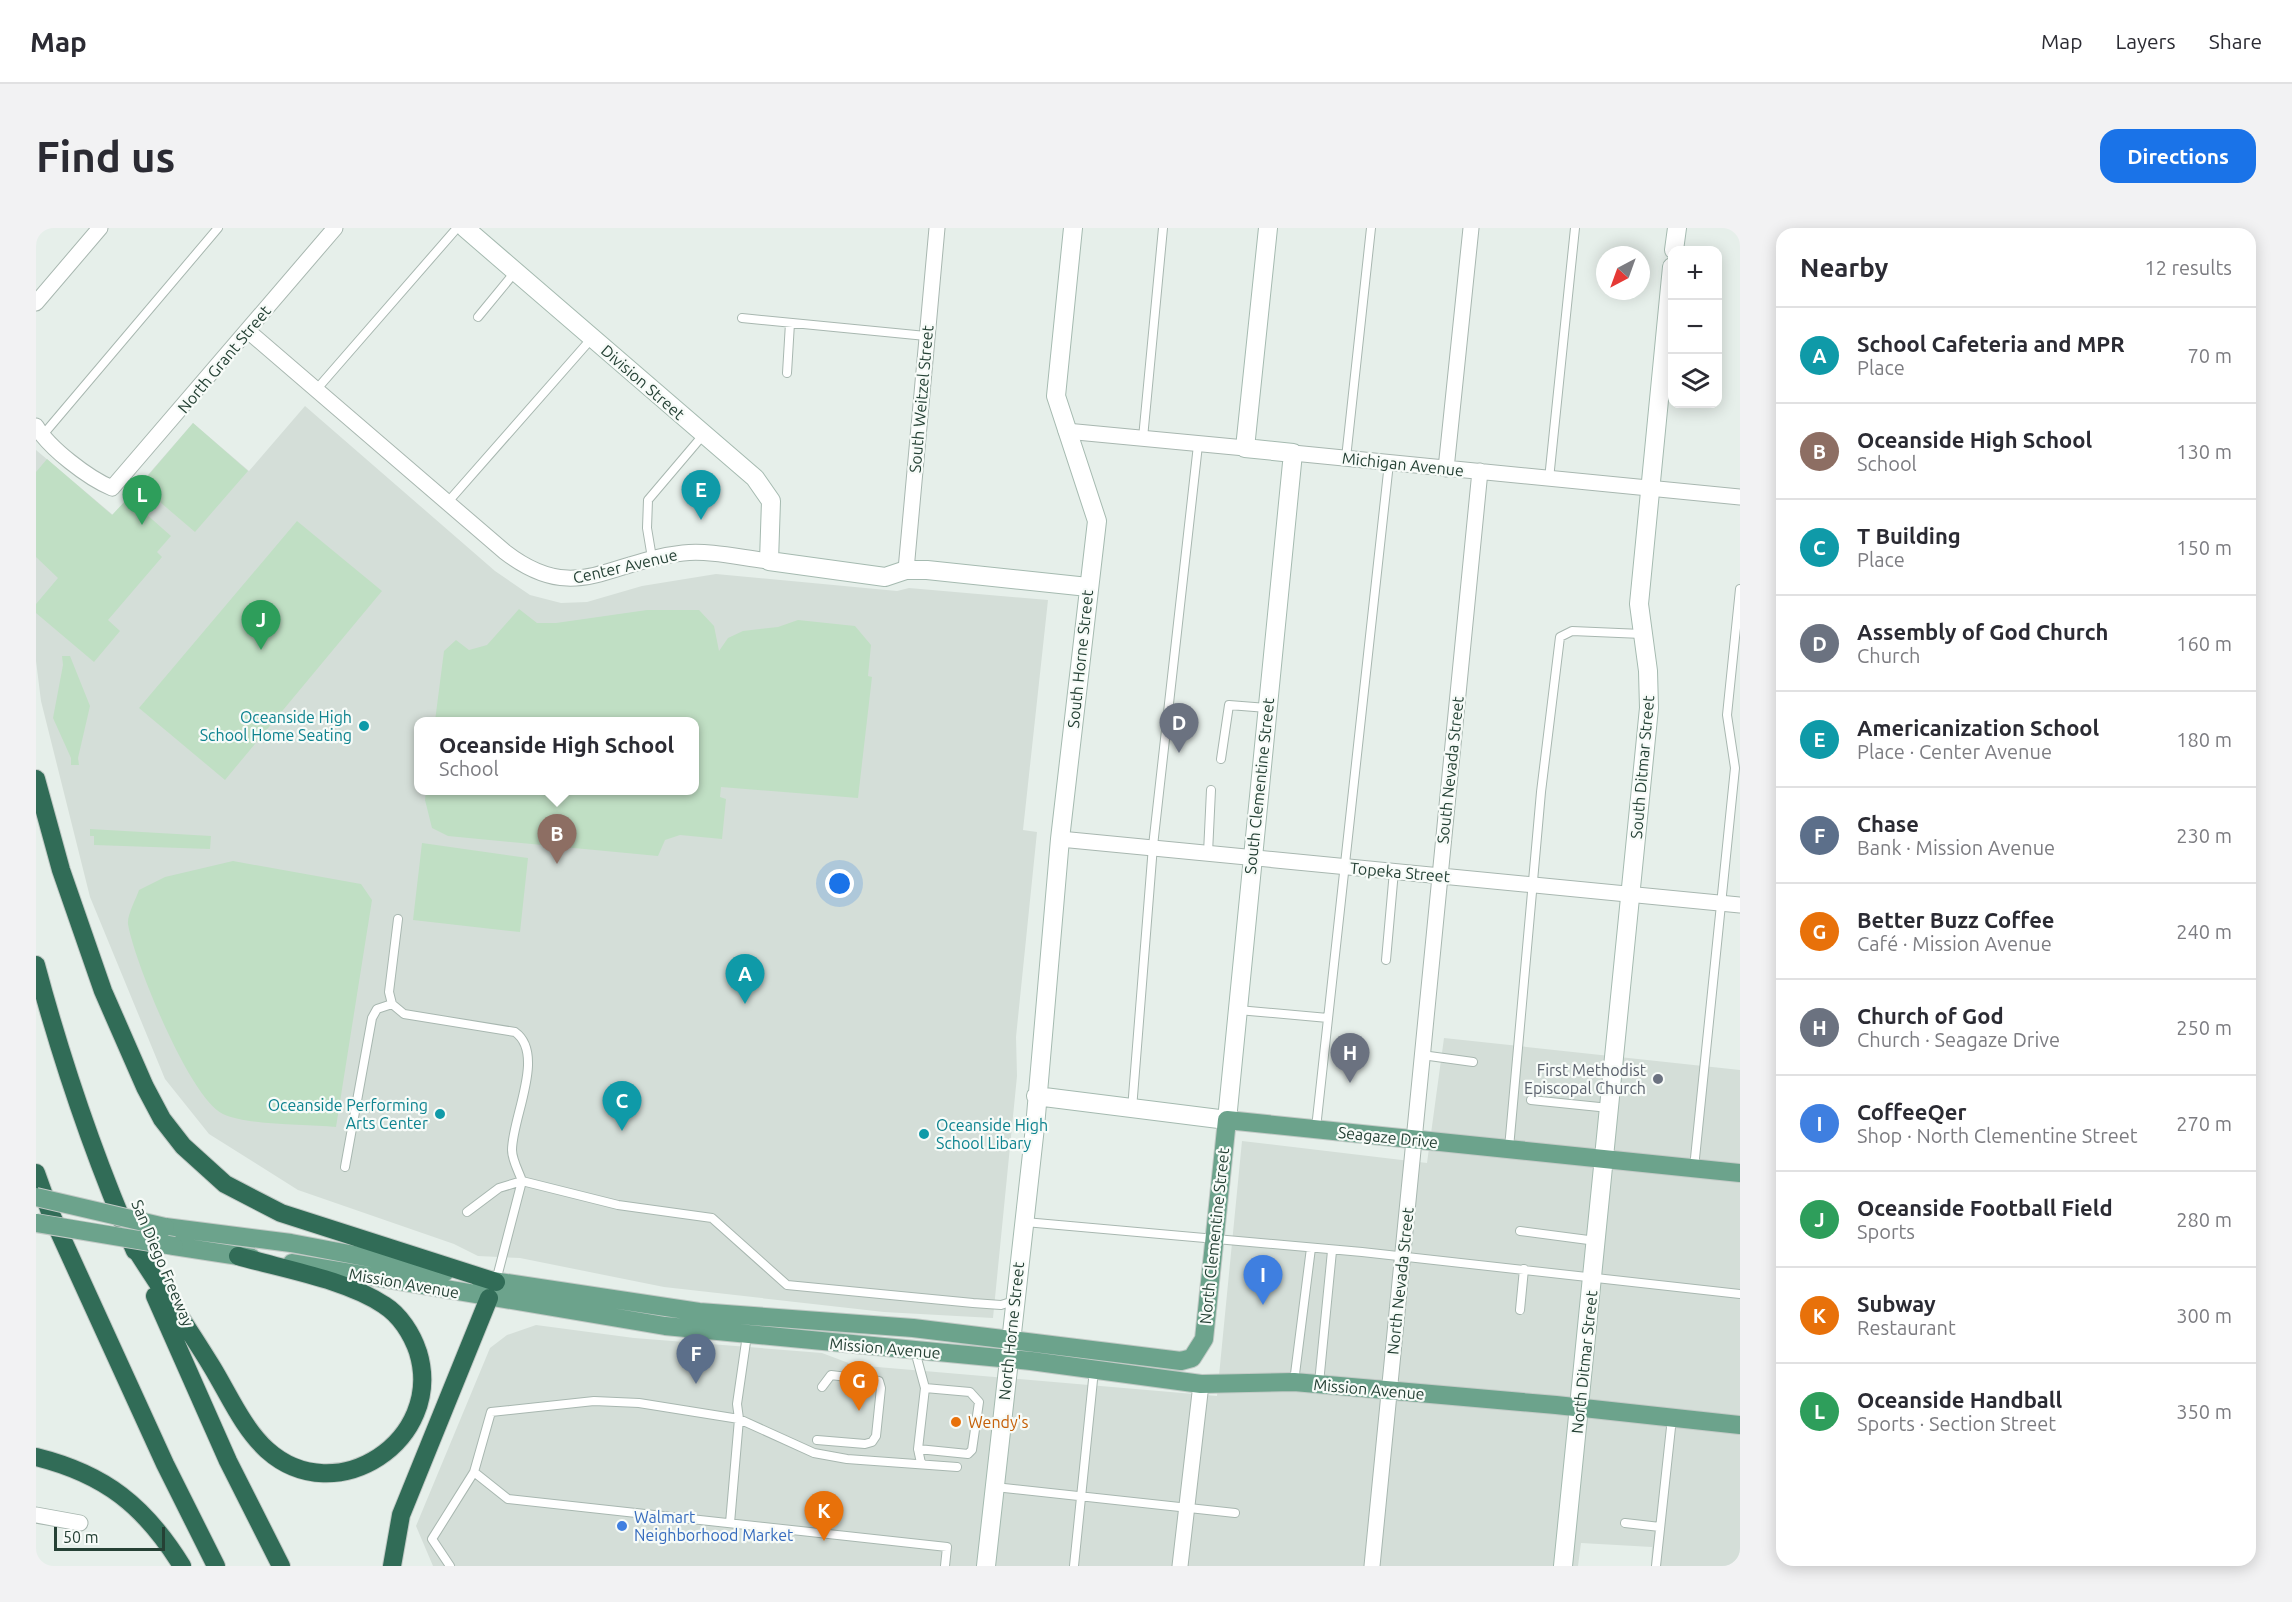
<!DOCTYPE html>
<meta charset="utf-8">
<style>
body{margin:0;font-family:Ubuntu,sans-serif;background:#f2f2f3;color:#2b2b33}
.controls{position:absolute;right:18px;top:18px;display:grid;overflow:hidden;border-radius:12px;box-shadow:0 3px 15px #0003}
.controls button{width:54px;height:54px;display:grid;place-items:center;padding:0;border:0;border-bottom:2px solid #e1e1e2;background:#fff;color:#2b2b33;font:30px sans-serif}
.compass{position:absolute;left:1560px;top:18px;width:54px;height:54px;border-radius:50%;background:#fff;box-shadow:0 3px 15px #0003;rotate:221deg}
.scale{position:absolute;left:18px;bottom:15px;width:111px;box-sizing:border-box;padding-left:6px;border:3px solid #254135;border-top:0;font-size:16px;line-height:21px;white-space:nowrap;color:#254135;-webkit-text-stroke:4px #f7fbf8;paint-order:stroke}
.you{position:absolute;left:804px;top:656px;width:21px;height:21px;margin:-15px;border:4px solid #fff;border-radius:50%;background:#1a73e8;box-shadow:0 0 0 9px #1a73e833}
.badge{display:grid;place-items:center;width:39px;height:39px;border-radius:50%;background:#1a73e8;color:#fff;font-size:20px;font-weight:700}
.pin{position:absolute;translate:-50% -50px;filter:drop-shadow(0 2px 3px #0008)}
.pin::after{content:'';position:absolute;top:32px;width:21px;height:18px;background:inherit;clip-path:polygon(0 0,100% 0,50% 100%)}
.popup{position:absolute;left:378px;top:489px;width:285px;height:78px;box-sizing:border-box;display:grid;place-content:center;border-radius:12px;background:#fff;filter:drop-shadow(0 2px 4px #0005);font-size:20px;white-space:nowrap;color:#7c7c81}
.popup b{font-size:22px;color:#2b2b33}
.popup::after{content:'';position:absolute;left:50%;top:100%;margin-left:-12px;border:12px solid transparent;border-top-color:#fff}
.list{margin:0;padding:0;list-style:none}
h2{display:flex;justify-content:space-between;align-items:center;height:78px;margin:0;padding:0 24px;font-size:26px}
h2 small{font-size:20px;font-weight:400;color:#7c7c81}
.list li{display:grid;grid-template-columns:39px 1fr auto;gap:18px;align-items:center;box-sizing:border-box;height:96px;padding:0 24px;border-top:2px solid #e1e1e2}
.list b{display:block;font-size:22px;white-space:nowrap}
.list p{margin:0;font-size:20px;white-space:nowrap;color:#7c7c81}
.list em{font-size:20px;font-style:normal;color:#7c7c81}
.icon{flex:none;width:33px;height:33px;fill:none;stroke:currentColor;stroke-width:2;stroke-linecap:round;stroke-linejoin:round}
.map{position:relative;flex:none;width:1704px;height:1338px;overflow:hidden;border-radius:18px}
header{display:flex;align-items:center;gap:36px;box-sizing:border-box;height:84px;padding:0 30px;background:#fff;border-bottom:2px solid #e1e1e2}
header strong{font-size:28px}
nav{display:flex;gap:33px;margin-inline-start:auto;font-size:21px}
.intro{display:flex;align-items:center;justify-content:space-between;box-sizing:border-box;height:144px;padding:0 36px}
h1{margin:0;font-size:42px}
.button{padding:15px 27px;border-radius:18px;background:#1a73e8;color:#fff;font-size:21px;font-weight:700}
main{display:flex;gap:36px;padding:0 36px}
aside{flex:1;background:#fff;border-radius:18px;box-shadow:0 3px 15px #0003}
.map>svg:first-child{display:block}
.built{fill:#d4ded8;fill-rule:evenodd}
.green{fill:#c0dfc4}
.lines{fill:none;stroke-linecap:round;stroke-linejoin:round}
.lane-casing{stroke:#a8b7b0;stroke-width:10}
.street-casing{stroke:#a8b7b0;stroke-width:17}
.secondary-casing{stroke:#a5bab0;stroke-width:20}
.primary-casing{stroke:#c2cac6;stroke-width:20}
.highway-casing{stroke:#c2cac6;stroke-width:20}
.lane{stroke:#fff;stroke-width:8}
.street{stroke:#fff;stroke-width:15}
.secondary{stroke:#fff;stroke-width:18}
.primary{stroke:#6ca38c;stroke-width:18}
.highway{stroke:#316c57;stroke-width:18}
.primary-bridge-casing{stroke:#c2cac6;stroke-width:20;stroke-linecap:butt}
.primary-bridge{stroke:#6ca38c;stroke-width:18}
.culture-dot{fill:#0f9aa8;stroke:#f7fbf8;stroke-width:2}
.worship-dot{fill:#6b7280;stroke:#f7fbf8;stroke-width:2}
.food-dot{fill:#e8710a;stroke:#f7fbf8;stroke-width:2}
.shop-dot{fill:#3f7fe0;stroke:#f7fbf8;stroke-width:2}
.labels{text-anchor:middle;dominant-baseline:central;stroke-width:4.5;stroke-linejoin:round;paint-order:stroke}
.street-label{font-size:16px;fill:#254135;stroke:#f7fbf8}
.culture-label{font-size:16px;fill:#0d838f;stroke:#f7fbf8;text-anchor:end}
.worship-label{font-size:16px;fill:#5b616d;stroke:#f7fbf8;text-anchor:end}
.food-label{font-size:16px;fill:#c56008;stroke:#f7fbf8;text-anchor:start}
.shop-label{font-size:16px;fill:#366cbe;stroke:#f7fbf8;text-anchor:start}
</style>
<header>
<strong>Map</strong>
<nav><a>Map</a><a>Layers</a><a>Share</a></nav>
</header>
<div class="intro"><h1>Find us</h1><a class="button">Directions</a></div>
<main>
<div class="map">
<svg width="1704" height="1338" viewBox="0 0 1704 1338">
<rect width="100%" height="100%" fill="#e6efea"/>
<path class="built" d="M 269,178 L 459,343 L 494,367 L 525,375 L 551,374 L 606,358 L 680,346 L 861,363 L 873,360 L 1012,372 L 987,602 L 1001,604 L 980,809 L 981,848 L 957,1090 L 848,1084 L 628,1059 L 484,1030 L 442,1028 L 418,1016 L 262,962 L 173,906 L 129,851 L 54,669 L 5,473 L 0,433 L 0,222 L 77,287 L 157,195 L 213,243 ZM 383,494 L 659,494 L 659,562 L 383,562 Z
M 1408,810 L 1704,842 L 1704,1338 L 1615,1338 L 1616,1319 L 1545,1315 L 1542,1338 L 397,1338 L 380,1298 L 454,1120 L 471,1107 L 500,1097 L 598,1110 L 786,1125 L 818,1137 L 1181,1168 L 1206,913 L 1391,935 Z"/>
<path class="green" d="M 157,195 L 212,243 L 159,304 L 104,257 Z
M 11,231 L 76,287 L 92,270 L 135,308 L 121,324 L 126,329 L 72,392 L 84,403 L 58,434 L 0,385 L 0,376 L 22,350 L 0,329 L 0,244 Z
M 261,293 L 346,363 L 189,552 L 103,480 Z
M 483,381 L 501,395 L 520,395 L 611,382 L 663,382 L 678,398 L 683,423 L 692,410 L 707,403 L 742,399 L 762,392 L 819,398 L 835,417 L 832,448 L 836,449 L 822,570 L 685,559 L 684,569 L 690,571 L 686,611 L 644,607 L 629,612 L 622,628 L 412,608 L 396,600 L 389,572 L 390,563 L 659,562 L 659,494 L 399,493 L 408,423 L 420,412 L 433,422 L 451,417 Z
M 26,428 L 34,428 L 54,478 L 42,530 L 43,537 L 35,537 L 35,530 L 17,490 L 27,437 Z
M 54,601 L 175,608 L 174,621 L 58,617 L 58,608 L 54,608 Z
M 386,615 L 492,630 L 484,704 L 377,692 Z
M 197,633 L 325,656 L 336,672 L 300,899 C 269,896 214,898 187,886 C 154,871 98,733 92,696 C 91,687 100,671 103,662 L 129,649 Z"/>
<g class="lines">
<defs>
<path id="lane" d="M 442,89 L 479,44
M 706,90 L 890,108
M 751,145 L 754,95
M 280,162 L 421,0
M 6,208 L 182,0
M 1107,210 L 1127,0
M 1310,230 L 1335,0
M 1513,251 L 1539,0
M 411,275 L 556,110
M 616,330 L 611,300 L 612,272 L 668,206
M 1185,531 L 1193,477 L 1231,480
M 1172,625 L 1175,562
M 362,691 L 353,764 L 356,776 L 368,786 L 479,804 C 510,826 476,890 476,922 C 476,932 483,944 486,953 L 463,960 L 431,984
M 1350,732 L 1358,643
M 1202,782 L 1292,790
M 1386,827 L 1437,834
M 1495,872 L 1573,880
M 1096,881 L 1117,618 L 1162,217
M 1280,900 L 1353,235
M 1473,920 L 1505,564 L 1524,409 L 1536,403 L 1606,406
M 309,939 L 336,790 L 341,781 L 356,776
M 1658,940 L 1699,540 L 1691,487 L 1704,361
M 989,994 L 1326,1024 L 1704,1066
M 1484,1003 L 1560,1013
M 460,1053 L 486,953 L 582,977 L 676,990 L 751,1057 L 937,1075 L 965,1077 L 978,1073
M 1484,1082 L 1488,1041
M 879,1123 L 889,1160 L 882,1221 L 885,1235
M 1258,1154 L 1275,1020
M 1283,1155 L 1296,1023
M 781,1212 L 829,1216 L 836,1214 L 840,1208 L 845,1160 L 843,1153 L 795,1147 L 786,1159
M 882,1221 L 932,1226 L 936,1222 L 943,1174 L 934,1164 L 889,1160
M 438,1244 L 472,1271 L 911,1319 L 909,1338
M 959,1259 L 1199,1285
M 694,1295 L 703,1191 L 701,1176 L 711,1107
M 1589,1295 L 1624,1299
M 414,1338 L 396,1311 L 438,1244 L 455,1184 L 558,1173 L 603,1175 L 703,1191 L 778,1225 L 811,1231 L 921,1239
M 1038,1338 L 1058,1142
M 1620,1338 L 1636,1190"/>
<path id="street" d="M 0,75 L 64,0
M 212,103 L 469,324 C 539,378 572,333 647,325 C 674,322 706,330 733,333
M 0,198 C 13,220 52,250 76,260 L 299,0
M 1030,203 L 1209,220
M 1257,225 L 1704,269
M 1410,241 L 1435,0
M 870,342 L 901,0
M 1024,611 L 1704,677
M 0,1287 L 44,1295
M 1144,1338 L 1165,1156
M 1336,1338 L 1444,243"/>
<path id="secondary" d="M 429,0 L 719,250 L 735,273 L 733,333 L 849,349 L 870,342 L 891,342 L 1052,359
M 1638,22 L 1641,0
M 1000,868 L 1191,892 L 1257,225 L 1209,220 L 1232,0
M 950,1338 L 999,899 L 1024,611 L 1061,293 L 1020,168 L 1037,0
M 1527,1338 L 1613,480 L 1612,443 L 1603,376 L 1636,39"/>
<path id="primary" d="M 129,999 L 255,1015 L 409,1044
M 138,1018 L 216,1030
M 256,1035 L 629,1098 L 995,1133 L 1165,1156 L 1258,1154 L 1520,1177 L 1704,1197
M 444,1051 L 663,1084 L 877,1100 L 1145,1133 L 1156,1130 L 1168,1111 L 1191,892 L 1704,945"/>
<path id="highway" d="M 0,551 L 25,642 L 67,763 L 109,859 L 126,891 L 147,918 L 189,956 L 245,985 L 460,1054
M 0,737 C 26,834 59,931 99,1023
M 0,945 L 14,984 L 129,1236 L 180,1338
M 97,1017 C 123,1058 151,1098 176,1139 C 193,1167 207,1200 231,1222 C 300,1284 409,1212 382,1124 C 376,1106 364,1087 348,1077 C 309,1051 246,1041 202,1028
M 119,1068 L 192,1233 L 245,1338
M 0,1229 C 69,1246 109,1278 146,1338
M 356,1338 L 365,1287 L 453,1070"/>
</defs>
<use href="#lane" class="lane-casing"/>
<use href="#street" class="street-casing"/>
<use href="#secondary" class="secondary-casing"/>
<use href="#primary" class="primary-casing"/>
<use href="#highway" class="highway-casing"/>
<use href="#lane" class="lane"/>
<use href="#street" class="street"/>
<use href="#secondary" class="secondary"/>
<use href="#primary" class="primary"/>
<use href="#highway" class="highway"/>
<defs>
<path id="primary-bridge" d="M 0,969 L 129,999
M 0,995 L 138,1018"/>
</defs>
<use href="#primary-bridge" class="primary-bridge-casing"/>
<use href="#primary-bridge" class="primary-bridge"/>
</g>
<g class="culture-dot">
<circle cx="328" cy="498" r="6"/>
<circle cx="404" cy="886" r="6"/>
<circle cx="888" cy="906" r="6"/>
</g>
<circle class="worship-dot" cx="1622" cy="851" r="6"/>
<circle class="food-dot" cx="920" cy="1194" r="6"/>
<circle class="shop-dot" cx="586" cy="1298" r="6"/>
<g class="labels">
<g class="street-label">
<text transform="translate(188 131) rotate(-50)">North Grant Street</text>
<text transform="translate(607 154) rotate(41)">Division Street</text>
<text transform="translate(885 171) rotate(-85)">South Weitzel Street</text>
<text transform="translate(1367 236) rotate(6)">Michigan Avenue</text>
<text transform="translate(589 338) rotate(-13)">Center Avenue</text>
<text transform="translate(1044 431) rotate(-84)">South Horne Street</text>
<text transform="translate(1606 539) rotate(-85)">South Ditmar Street</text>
<text transform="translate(1414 542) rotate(-84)">South Nevada Street</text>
<text transform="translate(1223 558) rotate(-84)">South Clementine Street</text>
<text transform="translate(1364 644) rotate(5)">Topeka Street</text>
<text transform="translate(1352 909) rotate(6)">Seagaze Drive</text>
<text transform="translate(1178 1008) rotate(-84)">North Clementine Street</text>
<text transform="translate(127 1035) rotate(67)">San Diego Freeway</text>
<text transform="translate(1364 1053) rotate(-84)">North Nevada Street</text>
<text transform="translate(368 1055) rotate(10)">Mission Avenue</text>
<text transform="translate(975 1103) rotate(-84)">North Horne Street</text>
<text transform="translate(849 1120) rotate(5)">Mission Avenue</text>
<text transform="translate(1548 1134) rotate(-84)">North Ditmar Street</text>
<text transform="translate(1333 1161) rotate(5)">Mission Avenue</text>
</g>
<g class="culture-label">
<text x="316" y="489">Oceanside High<tspan x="316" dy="18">School Home Seating</tspan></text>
<text x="392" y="877">Oceanside Performing<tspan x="392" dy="18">Arts Center</tspan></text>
<text x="900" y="897" text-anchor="start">Oceanside High<tspan x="900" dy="18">School Libary</tspan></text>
</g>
<g class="worship-label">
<text x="1610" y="842">First Methodist<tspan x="1610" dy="18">Episcopal Church</tspan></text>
</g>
<g class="food-label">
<text x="932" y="1194">Wendy's</text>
</g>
<g class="shop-label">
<text x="598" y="1289">Walmart<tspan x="598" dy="18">Neighborhood Market</tspan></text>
</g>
</g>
</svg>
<div class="controls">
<button>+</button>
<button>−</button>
<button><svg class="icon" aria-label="layers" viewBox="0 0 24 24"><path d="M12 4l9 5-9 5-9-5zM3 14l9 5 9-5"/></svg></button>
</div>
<svg class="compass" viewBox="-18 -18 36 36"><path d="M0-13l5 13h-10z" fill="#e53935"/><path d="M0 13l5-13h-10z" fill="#7c7c81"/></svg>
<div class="scale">50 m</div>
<div class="you"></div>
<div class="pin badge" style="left:709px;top:776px;background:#0f9aa8">A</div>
<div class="pin badge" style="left:521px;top:636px;background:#8d6e63">B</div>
<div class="popup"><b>Oceanside High School</b>School</div>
<div class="pin badge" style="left:586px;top:903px;background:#0f9aa8">C</div>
<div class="pin badge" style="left:1143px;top:525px;background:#6b7280">D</div>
<div class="pin badge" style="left:665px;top:292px;background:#0f9aa8">E</div>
<div class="pin badge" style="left:660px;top:1156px;background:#5c6f8a">F</div>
<div class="pin badge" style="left:823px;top:1183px;background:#e8710a">G</div>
<div class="pin badge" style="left:1314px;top:855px;background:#6b7280">H</div>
<div class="pin badge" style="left:1227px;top:1077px;background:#3f7fe0">I</div>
<div class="pin badge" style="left:225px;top:422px;background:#2e9e5b">J</div>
<div class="pin badge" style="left:788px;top:1313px;background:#e8710a">K</div>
<div class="pin badge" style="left:106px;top:297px;background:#2e9e5b">L</div>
</div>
<aside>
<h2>Nearby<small>12 results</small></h2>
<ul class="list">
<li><span class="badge" style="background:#0f9aa8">A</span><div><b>School Cafeteria and MPR</b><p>Place</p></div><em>70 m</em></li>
<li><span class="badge" style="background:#8d6e63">B</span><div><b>Oceanside High School</b><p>School</p></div><em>130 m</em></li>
<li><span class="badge" style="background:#0f9aa8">C</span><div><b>T Building</b><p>Place</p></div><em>150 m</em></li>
<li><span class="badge" style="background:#6b7280">D</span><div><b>Assembly of God Church</b><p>Church</p></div><em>160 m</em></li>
<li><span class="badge" style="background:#0f9aa8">E</span><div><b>Americanization School</b><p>Place · Center Avenue</p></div><em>180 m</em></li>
<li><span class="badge" style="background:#5c6f8a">F</span><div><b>Chase</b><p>Bank · Mission Avenue</p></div><em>230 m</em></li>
<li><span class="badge" style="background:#e8710a">G</span><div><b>Better Buzz Coffee</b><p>Café · Mission Avenue</p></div><em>240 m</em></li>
<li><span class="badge" style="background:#6b7280">H</span><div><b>Church of God</b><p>Church · Seagaze Drive</p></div><em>250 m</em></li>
<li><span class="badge" style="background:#3f7fe0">I</span><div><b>CoffeeQer</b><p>Shop · North Clementine Street</p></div><em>270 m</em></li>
<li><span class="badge" style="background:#2e9e5b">J</span><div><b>Oceanside Football Field</b><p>Sports</p></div><em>280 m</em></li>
<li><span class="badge" style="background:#e8710a">K</span><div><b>Subway</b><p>Restaurant</p></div><em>300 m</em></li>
<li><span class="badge" style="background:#2e9e5b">L</span><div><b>Oceanside Handball</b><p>Sports · Section Street</p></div><em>350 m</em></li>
</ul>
</aside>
</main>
